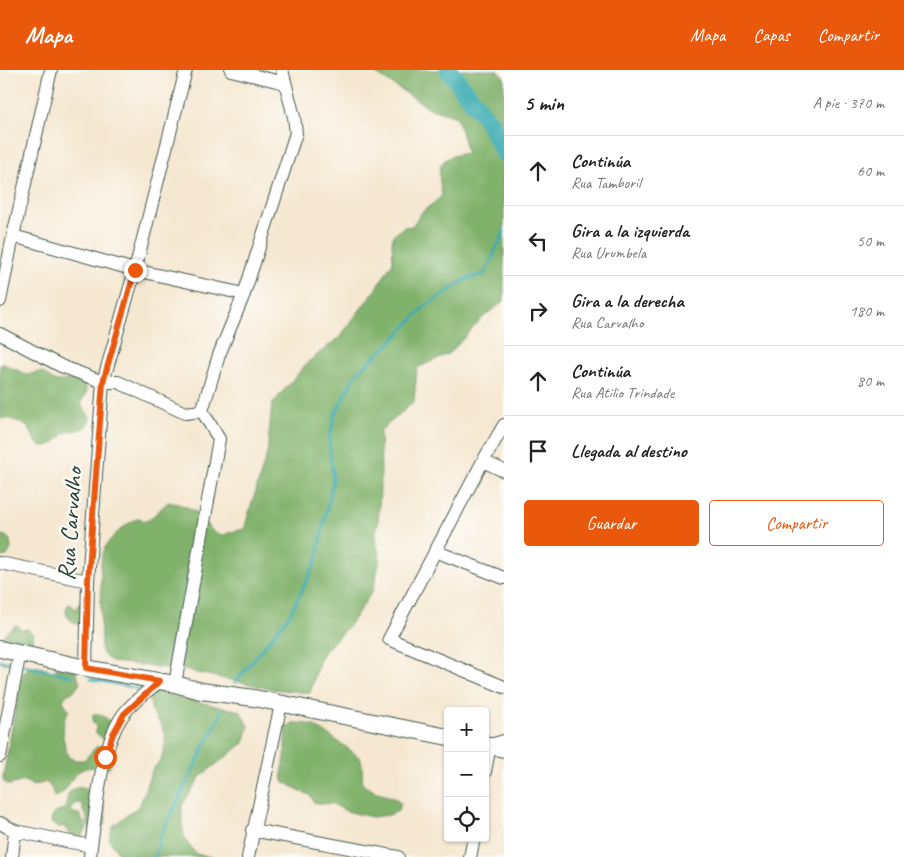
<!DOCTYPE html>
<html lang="es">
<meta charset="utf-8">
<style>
body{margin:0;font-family:Caveat,sans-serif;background:#f6f6f6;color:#222}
.controls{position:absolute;right:15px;bottom:15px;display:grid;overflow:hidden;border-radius:5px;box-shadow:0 1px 4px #0004}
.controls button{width:45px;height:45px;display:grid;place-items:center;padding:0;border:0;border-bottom:1px solid #e0e0e0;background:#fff;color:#222;font:25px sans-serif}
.stop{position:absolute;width:15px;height:15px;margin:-11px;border:4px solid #ea580c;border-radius:50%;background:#fff}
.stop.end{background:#ea580c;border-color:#fff;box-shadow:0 1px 5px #0008}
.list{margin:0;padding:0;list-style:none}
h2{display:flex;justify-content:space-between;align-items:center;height:65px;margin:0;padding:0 20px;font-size:21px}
h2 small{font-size:16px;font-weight:400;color:#767676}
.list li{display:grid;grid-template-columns:32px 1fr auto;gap:15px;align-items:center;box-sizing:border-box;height:70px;padding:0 20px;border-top:1px solid #e0e0e0}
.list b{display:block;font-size:19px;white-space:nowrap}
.list p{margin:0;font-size:16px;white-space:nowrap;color:#767676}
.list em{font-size:16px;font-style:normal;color:#767676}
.actions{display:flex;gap:10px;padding:15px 20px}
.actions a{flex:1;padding:11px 0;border:1px solid #ea580c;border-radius:5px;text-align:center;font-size:18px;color:#ea580c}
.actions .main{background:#ea580c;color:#fff}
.icon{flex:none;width:28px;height:28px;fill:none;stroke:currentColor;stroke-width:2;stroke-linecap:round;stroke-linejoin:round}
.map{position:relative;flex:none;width:504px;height:787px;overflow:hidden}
header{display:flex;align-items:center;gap:30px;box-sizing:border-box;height:70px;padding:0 25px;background:#ea580c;color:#fff}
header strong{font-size:24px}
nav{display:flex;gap:28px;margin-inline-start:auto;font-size:18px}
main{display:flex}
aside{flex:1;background:#fff}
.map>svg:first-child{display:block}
.forest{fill:#81b26c;stroke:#507850}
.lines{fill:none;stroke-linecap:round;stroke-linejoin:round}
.stream{stroke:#39abb1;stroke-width:3}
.river{stroke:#39abb1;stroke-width:19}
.minor-casing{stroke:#3f564b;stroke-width:14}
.major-casing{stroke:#3f564b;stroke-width:18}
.minor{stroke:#fff;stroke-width:12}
.major{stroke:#fff;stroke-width:16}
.route{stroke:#ea580c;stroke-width:6}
.labels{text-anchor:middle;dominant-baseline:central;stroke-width:4.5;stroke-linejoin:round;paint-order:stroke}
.street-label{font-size:25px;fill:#1f3d34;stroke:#fdfcf7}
</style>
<header>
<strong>Mapa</strong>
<nav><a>Mapa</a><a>Capas</a><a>Compartir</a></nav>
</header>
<main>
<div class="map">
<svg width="504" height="787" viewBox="0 0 504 787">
<rect width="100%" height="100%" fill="#fdfcf7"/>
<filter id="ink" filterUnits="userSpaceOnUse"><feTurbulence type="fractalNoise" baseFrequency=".02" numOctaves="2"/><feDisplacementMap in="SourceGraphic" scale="10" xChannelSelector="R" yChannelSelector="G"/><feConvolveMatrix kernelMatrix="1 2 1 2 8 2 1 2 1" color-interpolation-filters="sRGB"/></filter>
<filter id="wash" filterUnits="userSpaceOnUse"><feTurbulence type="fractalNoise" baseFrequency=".0096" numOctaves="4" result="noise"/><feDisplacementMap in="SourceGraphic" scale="20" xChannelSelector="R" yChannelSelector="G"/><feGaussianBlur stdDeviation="1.12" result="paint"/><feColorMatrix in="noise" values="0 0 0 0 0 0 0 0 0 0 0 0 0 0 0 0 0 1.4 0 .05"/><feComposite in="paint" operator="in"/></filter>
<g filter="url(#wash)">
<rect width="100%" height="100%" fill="#f5e7d0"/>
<path class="forest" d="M 370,0 L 497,0 L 504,7 L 504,231 L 482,248 L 450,283 L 417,298 L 414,332 L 380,361 L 381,402 L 378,454 L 375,466 L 380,489 L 373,520 L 351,553 L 321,585 L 310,623 L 273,619 L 184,600 L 113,592 C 107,588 101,585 101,577 C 100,557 101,538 101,519 C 101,506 99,492 104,480 C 108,469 128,451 140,448 L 144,451 L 149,450 L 168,432 C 179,434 190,437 199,444 C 207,452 210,464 223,466 L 228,463 L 244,459 L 267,384 L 272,334 L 307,293 L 340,267 L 377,217 L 393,192 L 392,172 L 394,164 L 404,157 L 412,156 L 421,143 L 442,126 C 438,98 434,88 467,83 L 457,47 L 431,39 Z
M 4,294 L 28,305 C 47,299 40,303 56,312 C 71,310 79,303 87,321 L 81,333 L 83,338 L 90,347 C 87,361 81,359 70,361 C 61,362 57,375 47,376 C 35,378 34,366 29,359 C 24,352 8,347 0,348 L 0,295 Z
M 0,465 L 6,466 L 10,470 L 11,479 L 7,486 L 0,487 Z
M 83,527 L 83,549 L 80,553 L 76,554 C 68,549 63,543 68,535 L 70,534 L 76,539 Z
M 17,555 L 21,560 L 28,559 L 33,564 L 33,570 L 28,579 L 5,577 C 1,565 7,560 17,555 Z
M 29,597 L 41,597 L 52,603 L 57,598 L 75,600 L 80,613 C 77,619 72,623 66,625 L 63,631 L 69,640 L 64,649 L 63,667 L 68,687 L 75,690 L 84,690 L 96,677 L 107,674 C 116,681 116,688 109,698 C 100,697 89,696 81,700 C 67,708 69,725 54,727 L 52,719 L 46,712 L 33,716 L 25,711 L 9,715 L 4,712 L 3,707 L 21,608 L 24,602 Z
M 160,618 L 175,627 L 240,641 L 249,656 L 244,673 L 201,706 L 182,735 L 182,753 L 185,770 L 196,784 L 212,787 L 121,787 L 109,769 L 113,756 L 140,735 L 151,702 L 161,689 L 166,673 L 162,656 L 152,642 L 149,626 Z
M 93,644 L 100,644 L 110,651 L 114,650 L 106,671 L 96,663 L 96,656 L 93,653 Z
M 293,653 C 299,653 306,653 312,655 C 317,656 358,685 360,688 C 364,696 361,706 363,715 L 378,723 L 395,728 L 401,734 L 398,741 L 389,745 L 372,747 L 346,741 L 331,733 L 323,734 L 314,732 L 310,725 L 302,722 L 283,711 L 282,704 L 285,687 L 285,658 Z
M 82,717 L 87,718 L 89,724 C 103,726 106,741 106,753 L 100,760 C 94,761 91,760 87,755 L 87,747 L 83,741 L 83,734 L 75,733 L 71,738 L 71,742 L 79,744 L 87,759 L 82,766 L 73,766 L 66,760 L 65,756 L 58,757 L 52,754 L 51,750 L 54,744 L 65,738 C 69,726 65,719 82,717 Z"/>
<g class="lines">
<path class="stream" d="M 0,591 L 11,593
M 23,595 L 72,606
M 91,609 L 140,619
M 235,613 L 290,544 L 316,492 L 333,409 L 329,371 L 335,344 L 356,304 L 396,267 L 423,238 L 468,208 L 485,204 L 504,162
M 155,787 L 160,767 L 222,641"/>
<path class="river" d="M 449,0 L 489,52 L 504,83"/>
</g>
</g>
<g filter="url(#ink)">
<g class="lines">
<defs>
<path id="minor" d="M 231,0 L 285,13
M 13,166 L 135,200 L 244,224
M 0,231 L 13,166 L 51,0
M 0,264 L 61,296 L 103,312 L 118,312 L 185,343 L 202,341
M 483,391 L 504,355
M 504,401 L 483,391 L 389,569 L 504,617
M 435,481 L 504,508
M 0,493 L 88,511
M 86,598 L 88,511 L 103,312 L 135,200 L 186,0
M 175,614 L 219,369 L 202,341 L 219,285 L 244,224 L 296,63 L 294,47 L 282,0
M 0,686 L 20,582
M 485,702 L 490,675 L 504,671
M 0,753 L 15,761 L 91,776
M 252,760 L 398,787
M 12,787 L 15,761
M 90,787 L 91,776 C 97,736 100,678 123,645 C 132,632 148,621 160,611
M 248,787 L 281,634
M 470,787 L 474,768"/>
<path id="major" d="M 0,579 L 86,598 L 175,614 L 201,621 L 254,628 L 448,667
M 485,675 L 504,679"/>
</defs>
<use href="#minor" class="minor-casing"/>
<use href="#major" class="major-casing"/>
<use href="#minor" class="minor"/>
<use href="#major" class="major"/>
</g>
</g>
<g class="lines" filter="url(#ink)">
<path class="route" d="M 105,687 L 113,664 L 124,644 L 160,611 L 86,598 L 88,511 L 103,312 L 135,200"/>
</g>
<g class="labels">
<g class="street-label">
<text transform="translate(70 454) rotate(-86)">Rua Carvalho</text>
</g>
</g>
</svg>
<div class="controls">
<button>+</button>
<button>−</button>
<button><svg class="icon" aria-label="locate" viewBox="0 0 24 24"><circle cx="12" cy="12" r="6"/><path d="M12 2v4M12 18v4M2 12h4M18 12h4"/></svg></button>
</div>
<div class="stop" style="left:105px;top:687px"></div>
<div class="stop end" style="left:135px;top:200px"></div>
</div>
<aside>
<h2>5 min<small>A pie · 370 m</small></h2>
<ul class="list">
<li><svg class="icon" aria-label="ahead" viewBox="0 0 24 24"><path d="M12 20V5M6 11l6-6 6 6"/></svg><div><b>Continúa</b><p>Rua Tamboril</p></div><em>60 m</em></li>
<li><svg class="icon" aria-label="left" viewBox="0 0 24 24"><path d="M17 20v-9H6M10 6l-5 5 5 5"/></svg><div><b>Gira a la izquierda</b><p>Rua Urumbela</p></div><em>50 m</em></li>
<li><svg class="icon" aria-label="right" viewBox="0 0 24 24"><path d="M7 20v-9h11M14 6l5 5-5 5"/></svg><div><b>Gira a la derecha</b><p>Rua Carvalho</p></div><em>180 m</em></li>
<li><svg class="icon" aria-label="ahead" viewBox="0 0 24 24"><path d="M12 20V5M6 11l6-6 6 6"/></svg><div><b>Continúa</b><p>Rua Atilio Trindade</p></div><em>80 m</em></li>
<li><svg class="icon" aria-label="arrive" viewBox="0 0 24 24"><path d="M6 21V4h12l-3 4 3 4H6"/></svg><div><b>Llegada al destino</b></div></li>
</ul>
<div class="actions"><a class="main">Guardar</a><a>Compartir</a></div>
</aside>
</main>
